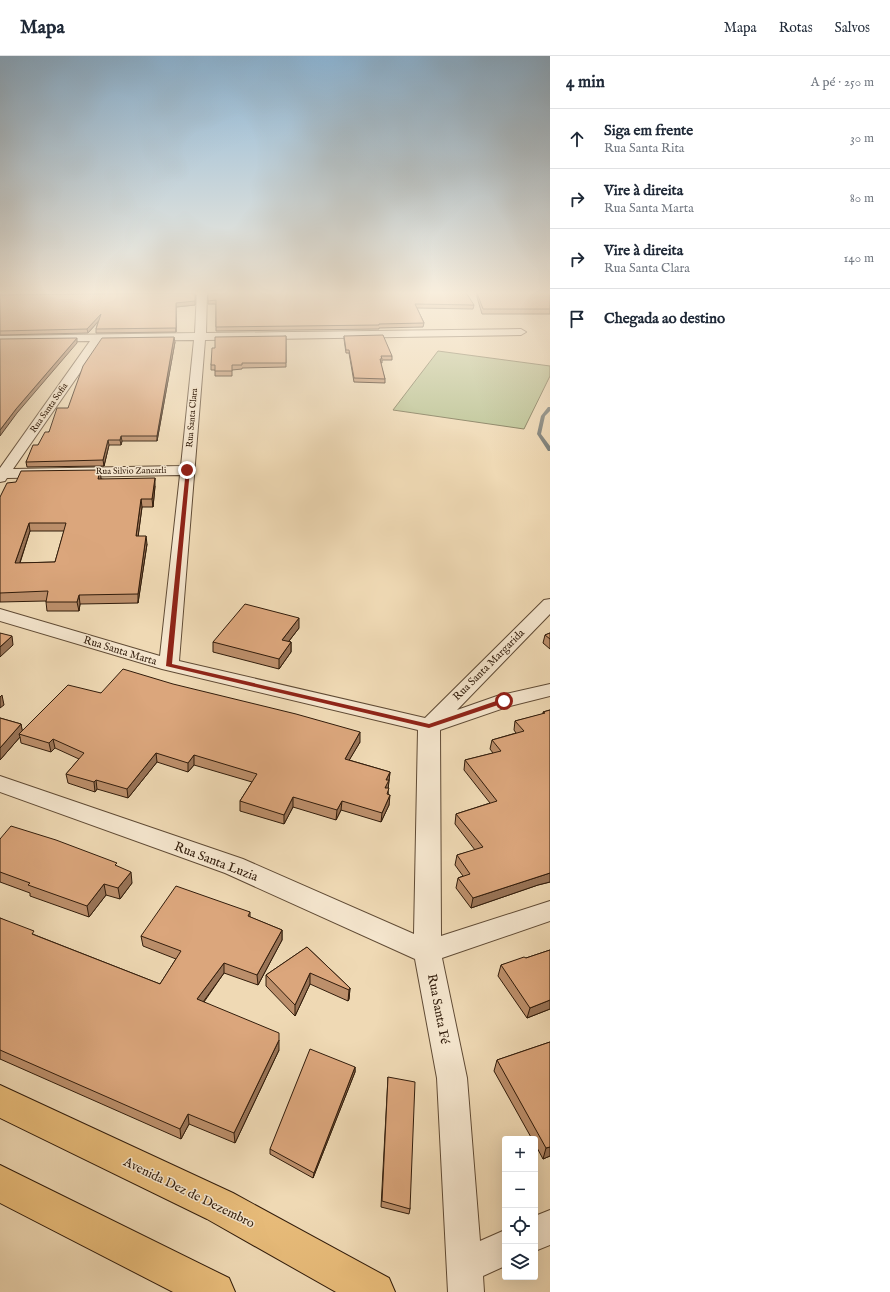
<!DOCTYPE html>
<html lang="pt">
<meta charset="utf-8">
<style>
body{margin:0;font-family:"IM FELL English",serif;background:#f6f6f7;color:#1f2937}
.controls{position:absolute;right:12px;bottom:12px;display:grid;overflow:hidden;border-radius:4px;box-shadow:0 4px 16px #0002}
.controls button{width:36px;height:36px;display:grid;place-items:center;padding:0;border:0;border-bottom:1px solid #e0e1e3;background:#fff;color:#1f2937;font:20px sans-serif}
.stop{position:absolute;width:12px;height:12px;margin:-9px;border:3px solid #8f2418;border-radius:50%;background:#fff}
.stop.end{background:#8f2418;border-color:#fff;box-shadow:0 1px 4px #0008}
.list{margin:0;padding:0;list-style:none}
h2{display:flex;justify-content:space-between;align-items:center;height:52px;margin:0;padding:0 16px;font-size:17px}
h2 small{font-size:13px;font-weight:400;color:#747a83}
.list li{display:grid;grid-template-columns:26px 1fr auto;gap:12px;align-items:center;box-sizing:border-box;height:60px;padding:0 16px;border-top:1px solid #e0e1e3}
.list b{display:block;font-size:15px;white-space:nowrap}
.list p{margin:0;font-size:13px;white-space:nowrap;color:#747a83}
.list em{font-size:13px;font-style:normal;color:#747a83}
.icon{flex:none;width:22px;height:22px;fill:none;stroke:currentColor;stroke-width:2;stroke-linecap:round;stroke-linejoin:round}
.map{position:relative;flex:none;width:550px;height:1236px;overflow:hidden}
header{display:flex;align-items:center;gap:24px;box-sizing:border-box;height:56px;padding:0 20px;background:#fff;border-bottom:1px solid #e0e1e3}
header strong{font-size:19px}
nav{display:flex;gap:22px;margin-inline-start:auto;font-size:14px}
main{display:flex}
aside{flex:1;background:#fff}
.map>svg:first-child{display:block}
.green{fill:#b6c08f;stroke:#746e4d}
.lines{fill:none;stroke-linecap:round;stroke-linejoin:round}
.stream{fill:#747974;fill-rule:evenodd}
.street-casing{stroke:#604b35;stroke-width:2}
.secondary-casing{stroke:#311c0b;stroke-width:2}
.highway-casing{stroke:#311c0b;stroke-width:2}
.street{fill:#f5e6ce;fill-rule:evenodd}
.secondary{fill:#f5e6ce;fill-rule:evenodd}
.highway{fill:#e8bc7a;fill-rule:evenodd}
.wall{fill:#bc8f6b;stroke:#311c0b;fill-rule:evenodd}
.shaded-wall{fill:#997457;stroke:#311c0b}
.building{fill:#dba67c;stroke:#311c0b;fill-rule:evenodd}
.route{fill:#8f2418}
.labels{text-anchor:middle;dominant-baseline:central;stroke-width:3;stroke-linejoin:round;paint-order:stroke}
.far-street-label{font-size:9px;fill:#311c0b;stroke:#f5e6ce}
.street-label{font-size:11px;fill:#311c0b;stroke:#f5e6ce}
.near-street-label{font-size:13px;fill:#311c0b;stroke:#f5e6ce}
</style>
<header>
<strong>Mapa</strong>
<nav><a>Mapa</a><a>Rotas</a><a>Salvos</a></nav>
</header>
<main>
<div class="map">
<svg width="550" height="1236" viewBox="0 0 550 1236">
<rect width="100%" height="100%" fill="#efd9b4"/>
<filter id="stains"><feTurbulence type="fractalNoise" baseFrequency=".005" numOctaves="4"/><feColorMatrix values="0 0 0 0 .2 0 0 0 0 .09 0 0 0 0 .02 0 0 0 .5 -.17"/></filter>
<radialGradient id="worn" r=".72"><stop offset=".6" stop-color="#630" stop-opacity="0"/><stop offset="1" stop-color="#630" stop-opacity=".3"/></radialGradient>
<path class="green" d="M 438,295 L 550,310 L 550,320 L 524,373 L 393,354 Z"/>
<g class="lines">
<path class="stream" d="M 548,351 L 550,351 L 550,355 L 545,360 L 541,378 L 550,390 L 550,395 L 548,395 L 537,378 L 541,360 Z"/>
<defs>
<path id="street" d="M 197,235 L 207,235 L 206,277 L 521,273 L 526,276 L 521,279 L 205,284 L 179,605 L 425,662 L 544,544 L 550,543 L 550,558 L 457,654 L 497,640 L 550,628 L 550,640 L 510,650 L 440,674 L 441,880 L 550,845 L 550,865 L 442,902 L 467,1022 L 480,1185 L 505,1174 L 505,1210 L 483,1220 L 484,1236 L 448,1236 L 437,1022 L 415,903 L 225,817 L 0,736 L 0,720 L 243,803 L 414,878 L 418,674 L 162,613 L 0,565 L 0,553 L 160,600 L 180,419 L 7,422 L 5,425 L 0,426 L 0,412 L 90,285 L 0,286 L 0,280 L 195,277 ZM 194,284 L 181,410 L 13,413 L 102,285 Z
M 550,1154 L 550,1189 L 535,1195 L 535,1160 Z"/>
<path id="secondary" d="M 0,235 L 299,235 L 294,238 L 0,241 Z"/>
<path id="highway" d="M 0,1029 L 233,1137 L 389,1222 L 395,1236 L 336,1236 L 207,1163 L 0,1062 Z
M 0,1109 L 229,1222 L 235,1236 L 173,1236 L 0,1147 Z"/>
</defs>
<use href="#street" class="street-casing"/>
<use href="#secondary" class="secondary-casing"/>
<use href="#highway" class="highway-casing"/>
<use href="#street" class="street"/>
<use href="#secondary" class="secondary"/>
<use href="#highway" class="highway"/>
</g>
<path class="wall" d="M 550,235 L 550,258 L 482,258 L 477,241 L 477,237 Z
M 294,236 L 474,249 L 473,253 L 417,252 L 424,267 L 423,271 L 379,272 L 379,273 L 216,275 L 216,248 L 208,248 L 208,237 Z
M 195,237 L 195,249 L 176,251 L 176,276 L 96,277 L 96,273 L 98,266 L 88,277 L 0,279 L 0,239 Z
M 286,280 L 286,311 L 242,312 L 242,313 L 232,314 L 232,320 L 215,320 L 215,314 L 211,314 L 211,309 L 215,292 Z
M 344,280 L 392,300 L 392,304 L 382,304 L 382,307 L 380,307 L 385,323 L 385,327 L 354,326 L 349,297 L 346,297 L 344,283 Z
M 175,286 L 157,385 L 122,385 L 121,389 L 109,389 L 104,410 L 27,411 L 26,406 L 38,389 L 68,352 Z
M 101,422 L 101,423 L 155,430 L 153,451 L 142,451 L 138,480 L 147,488 L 138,547 L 80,548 L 79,555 L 47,555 L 46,546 L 46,545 L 0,546 L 0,441 ZM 30,475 L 64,475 L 55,506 L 20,507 Z
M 299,572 L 289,585 L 291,586 L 291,596 L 279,613 L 213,596 L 213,586 Z
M 550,577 L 550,593 L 543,587 L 545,579 Z
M 101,637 L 360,686 L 349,704 L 390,716 L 388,732 L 389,749 L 381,766 L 341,754 L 336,764 L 293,751 L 284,768 L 240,755 L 240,745 L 252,726 L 194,709 L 188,716 L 157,706 L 128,742 L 97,733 L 95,736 L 68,727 L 66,718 L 79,703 L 55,692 L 51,696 L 21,687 L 20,681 L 0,704 L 0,662 L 21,668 L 22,675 Z
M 550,654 L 550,826 L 538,829 L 471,852 L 456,832 L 458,822 L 463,820 L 455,809 L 457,799 L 475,794 L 455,768 L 456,758 L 490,747 L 464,714 L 465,704 L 493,697 L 490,693 L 492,684 L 516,677 L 514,674 L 515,665 L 543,658 L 543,656 Z
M 0,783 L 117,810 L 132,827 L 120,843 L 106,839 L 89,861 L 30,840 L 30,837 L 0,826 Z
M 250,856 L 250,861 L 282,874 L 282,884 L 258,929 L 224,917 L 204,946 L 279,994 L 235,1087 L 189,1068 L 181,1083 L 0,1003 L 0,862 L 35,879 L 160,928 L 176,903 L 143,890 L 141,880 Z
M 307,891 L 350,932 L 349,943 L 348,945 L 310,928 L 295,960 L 266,930 L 266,919 Z
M 550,894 L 550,953 L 527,962 L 498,920 L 501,909 L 526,902 Z
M 550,986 L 550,1100 L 543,1103 L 535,1088 L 535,1083 L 532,1083 L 494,1015 L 497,1004 Z
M 355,1011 L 355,1016 L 313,1122 L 270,1098 L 270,1093 Z
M 388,1021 L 410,1153 L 409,1158 L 381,1151 Z"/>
<path class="shaded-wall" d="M 195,237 L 195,249 L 176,251 L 176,276 L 176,247 Z
M 101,258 L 101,262 L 88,277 L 87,273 Z
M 174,281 L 175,286 L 157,385 L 157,380 Z
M 77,282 L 77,287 L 17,357 L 0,380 L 0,374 L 16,353 Z
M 121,380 L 122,385 L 121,389 L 120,384 Z
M 108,384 L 109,389 L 104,410 L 103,404 Z
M 100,414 L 101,422 L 99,431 L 98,423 Z
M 155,422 L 155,430 L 153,451 L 152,443 Z
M 141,443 L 142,451 L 137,489 L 136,480 Z
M 29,467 L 30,475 L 17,515 L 15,507 Z
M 146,480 L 147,488 L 138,547 L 138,538 Z
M 79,539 L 80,548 L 79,555 L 77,546 Z
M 299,562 L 299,572 L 282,594 L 282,584 Z
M 12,580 L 13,589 L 0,601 L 0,591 Z
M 291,586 L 291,596 L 279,613 L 279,603 Z
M 2,639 L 4,649 L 0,652 L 0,641 Z
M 21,668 L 23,678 L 19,678 L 20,681 L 0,704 L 0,692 Z
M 360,676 L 360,686 L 344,713 L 345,703 Z
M 53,683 L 55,692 L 51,696 L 49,687 Z
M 156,697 L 157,706 L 128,742 L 127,733 Z
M 194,699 L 194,709 L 188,716 L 188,707 Z
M 390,716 L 388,734 L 385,741 L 386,724 Z
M 96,724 L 97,733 L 95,736 L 94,726 Z
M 390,739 L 389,749 L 381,766 L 382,757 Z
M 293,741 L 293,751 L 284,768 L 284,759 Z
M 342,745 L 341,754 L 336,764 L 337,754 Z
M 131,816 L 132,827 L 120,843 L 118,832 Z
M 550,817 L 550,826 L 538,829 L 471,852 L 473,842 Z
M 104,828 L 106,839 L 89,861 L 87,850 Z
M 282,874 L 282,884 L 258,929 L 257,919 Z
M 224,907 L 224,917 L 198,953 L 197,943 Z
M 310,917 L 310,928 L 295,960 L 295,949 Z
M 350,932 L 349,943 L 348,945 L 349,934 Z
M 550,944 L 550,953 L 527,962 L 530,952 Z
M 279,984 L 279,994 L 235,1087 L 234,1077 Z
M 355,1011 L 355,1016 L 313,1122 L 314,1117 Z
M 188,1058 L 189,1068 L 181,1083 L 180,1073 Z
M 550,1091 L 550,1100 L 543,1103 L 546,1092 Z"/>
<path class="building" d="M 296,235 L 465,235 L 474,249 L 415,248 L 424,267 L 379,268 L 379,269 L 216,271 L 216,244 L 208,245 L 208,237 L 294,236 Z
M 550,235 L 550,253 L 483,253 L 477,237 Z
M 195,237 L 195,245 L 176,247 L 176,272 L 96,273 L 101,258 L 87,273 L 0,275 L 0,239 Z
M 383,279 L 392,300 L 381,300 L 382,303 L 380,303 L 385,323 L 354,322 L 349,294 L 346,294 L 344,280 Z
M 286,280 L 286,307 L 242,307 L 242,309 L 232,309 L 232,315 L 215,315 L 215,309 L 211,309 L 212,292 L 215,292 L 215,281 Z
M 174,281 L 157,380 L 121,380 L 120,384 L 108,384 L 103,404 L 26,406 L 33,389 L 38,389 L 45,376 L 49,376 L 57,352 L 68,352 L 83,310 L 102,282 Z
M 77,282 L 16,353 L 0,374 L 0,283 Z
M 100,414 L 98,423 L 155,422 L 152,443 L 141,443 L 136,480 L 146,480 L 138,538 L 79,539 L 77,546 L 46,546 L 48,535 L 0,537 L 0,441 L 7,427 L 16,426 L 21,415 ZM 29,467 L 66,467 L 55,506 L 15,507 Z
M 245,548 L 299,562 L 282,584 L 291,586 L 279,603 L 213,586 Z
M 0,577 L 12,580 L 0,591 Z
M 550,577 L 550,583 L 545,579 Z
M 123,613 L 173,628 L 296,658 L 360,676 L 345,703 L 390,716 L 386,724 L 389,724 L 385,732 L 389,732 L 387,738 L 390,739 L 382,757 L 342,745 L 337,754 L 293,741 L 284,759 L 240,745 L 257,718 L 194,699 L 188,707 L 156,697 L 127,733 L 96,724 L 94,726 L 66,718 L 84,697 L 53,683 L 49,687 L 19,678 L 68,629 L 101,637 Z
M 550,654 L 550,817 L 473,842 L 458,822 L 470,818 L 457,799 L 483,791 L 456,758 L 497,745 L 465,704 L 501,695 L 492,684 L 524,675 L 515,665 L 545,657 L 543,656 Z
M 0,662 L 21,668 L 0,692 Z
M 11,770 L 56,784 L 117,807 L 115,809 L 131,816 L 118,832 L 104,828 L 87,850 L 28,829 L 30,827 L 0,816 L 0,783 Z
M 176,830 L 250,856 L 248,860 L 282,874 L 257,919 L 224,907 L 197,943 L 279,977 L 279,984 L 234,1077 L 188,1058 L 180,1073 L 0,994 L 0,862 L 34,875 L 32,878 L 160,928 L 181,895 L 141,880 Z
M 307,891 L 350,932 L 349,934 L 310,917 L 295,949 L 266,919 Z
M 550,894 L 550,944 L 530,952 L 501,909 L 524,901 L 526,902 Z
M 550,986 L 550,1091 L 546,1092 L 497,1004 Z
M 310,993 L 355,1011 L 314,1117 L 270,1093 Z
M 388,1021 L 415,1026 L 410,1153 L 382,1145 Z"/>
<linearGradient id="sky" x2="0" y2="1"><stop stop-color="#8bb5d6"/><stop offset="0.58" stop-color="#f8eedd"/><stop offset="1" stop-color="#f8eedd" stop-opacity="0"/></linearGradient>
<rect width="550" height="408" fill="url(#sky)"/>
<path class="route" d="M 186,413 L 190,414 L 172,608 L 429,668 L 502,643 L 507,643 L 507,646 L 429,672 L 166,610 Z"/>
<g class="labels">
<g class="far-street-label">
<text transform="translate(49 352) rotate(-55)">Rua Santa Sofia</text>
<text transform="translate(192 362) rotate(-85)">Rua Santa Clara</text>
<text transform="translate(131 415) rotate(-1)">Rua Silvio Zancarli</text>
</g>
<g class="street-label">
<text transform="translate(120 595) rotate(17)">Rua Santa Marta</text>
<text transform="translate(489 609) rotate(-45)">Rua Santa Margarida</text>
</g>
<g class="near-street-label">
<text transform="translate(216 806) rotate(21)">Rua Santa Luzia</text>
<text transform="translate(438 953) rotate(79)">Rua Santa Fé</text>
<text transform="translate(189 1137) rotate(26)">Avenida Dez de Dezembro</text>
</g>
</g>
<rect width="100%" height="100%" filter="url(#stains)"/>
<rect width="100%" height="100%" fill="url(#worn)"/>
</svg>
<div class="controls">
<button>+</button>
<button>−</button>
<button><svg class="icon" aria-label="locate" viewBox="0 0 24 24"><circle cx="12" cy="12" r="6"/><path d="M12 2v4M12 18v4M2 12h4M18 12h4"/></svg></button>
<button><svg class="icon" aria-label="layers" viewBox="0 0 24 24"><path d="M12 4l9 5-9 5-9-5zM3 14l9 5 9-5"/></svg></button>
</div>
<div class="stop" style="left:504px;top:645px"></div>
<div class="stop end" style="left:187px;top:414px"></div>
</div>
<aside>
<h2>4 min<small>A pé · 250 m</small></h2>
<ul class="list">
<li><svg class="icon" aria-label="ahead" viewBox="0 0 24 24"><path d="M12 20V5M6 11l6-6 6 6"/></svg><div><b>Siga em frente</b><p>Rua Santa Rita</p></div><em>30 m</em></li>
<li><svg class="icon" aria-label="right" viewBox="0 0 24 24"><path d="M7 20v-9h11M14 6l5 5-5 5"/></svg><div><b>Vire à direita</b><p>Rua Santa Marta</p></div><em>80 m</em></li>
<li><svg class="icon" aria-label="right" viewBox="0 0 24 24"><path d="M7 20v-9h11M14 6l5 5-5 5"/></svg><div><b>Vire à direita</b><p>Rua Santa Clara</p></div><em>140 m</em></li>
<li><svg class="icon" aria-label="arrive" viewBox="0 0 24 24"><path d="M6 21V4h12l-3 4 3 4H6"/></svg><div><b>Chegada ao destino</b></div></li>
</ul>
</aside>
</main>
